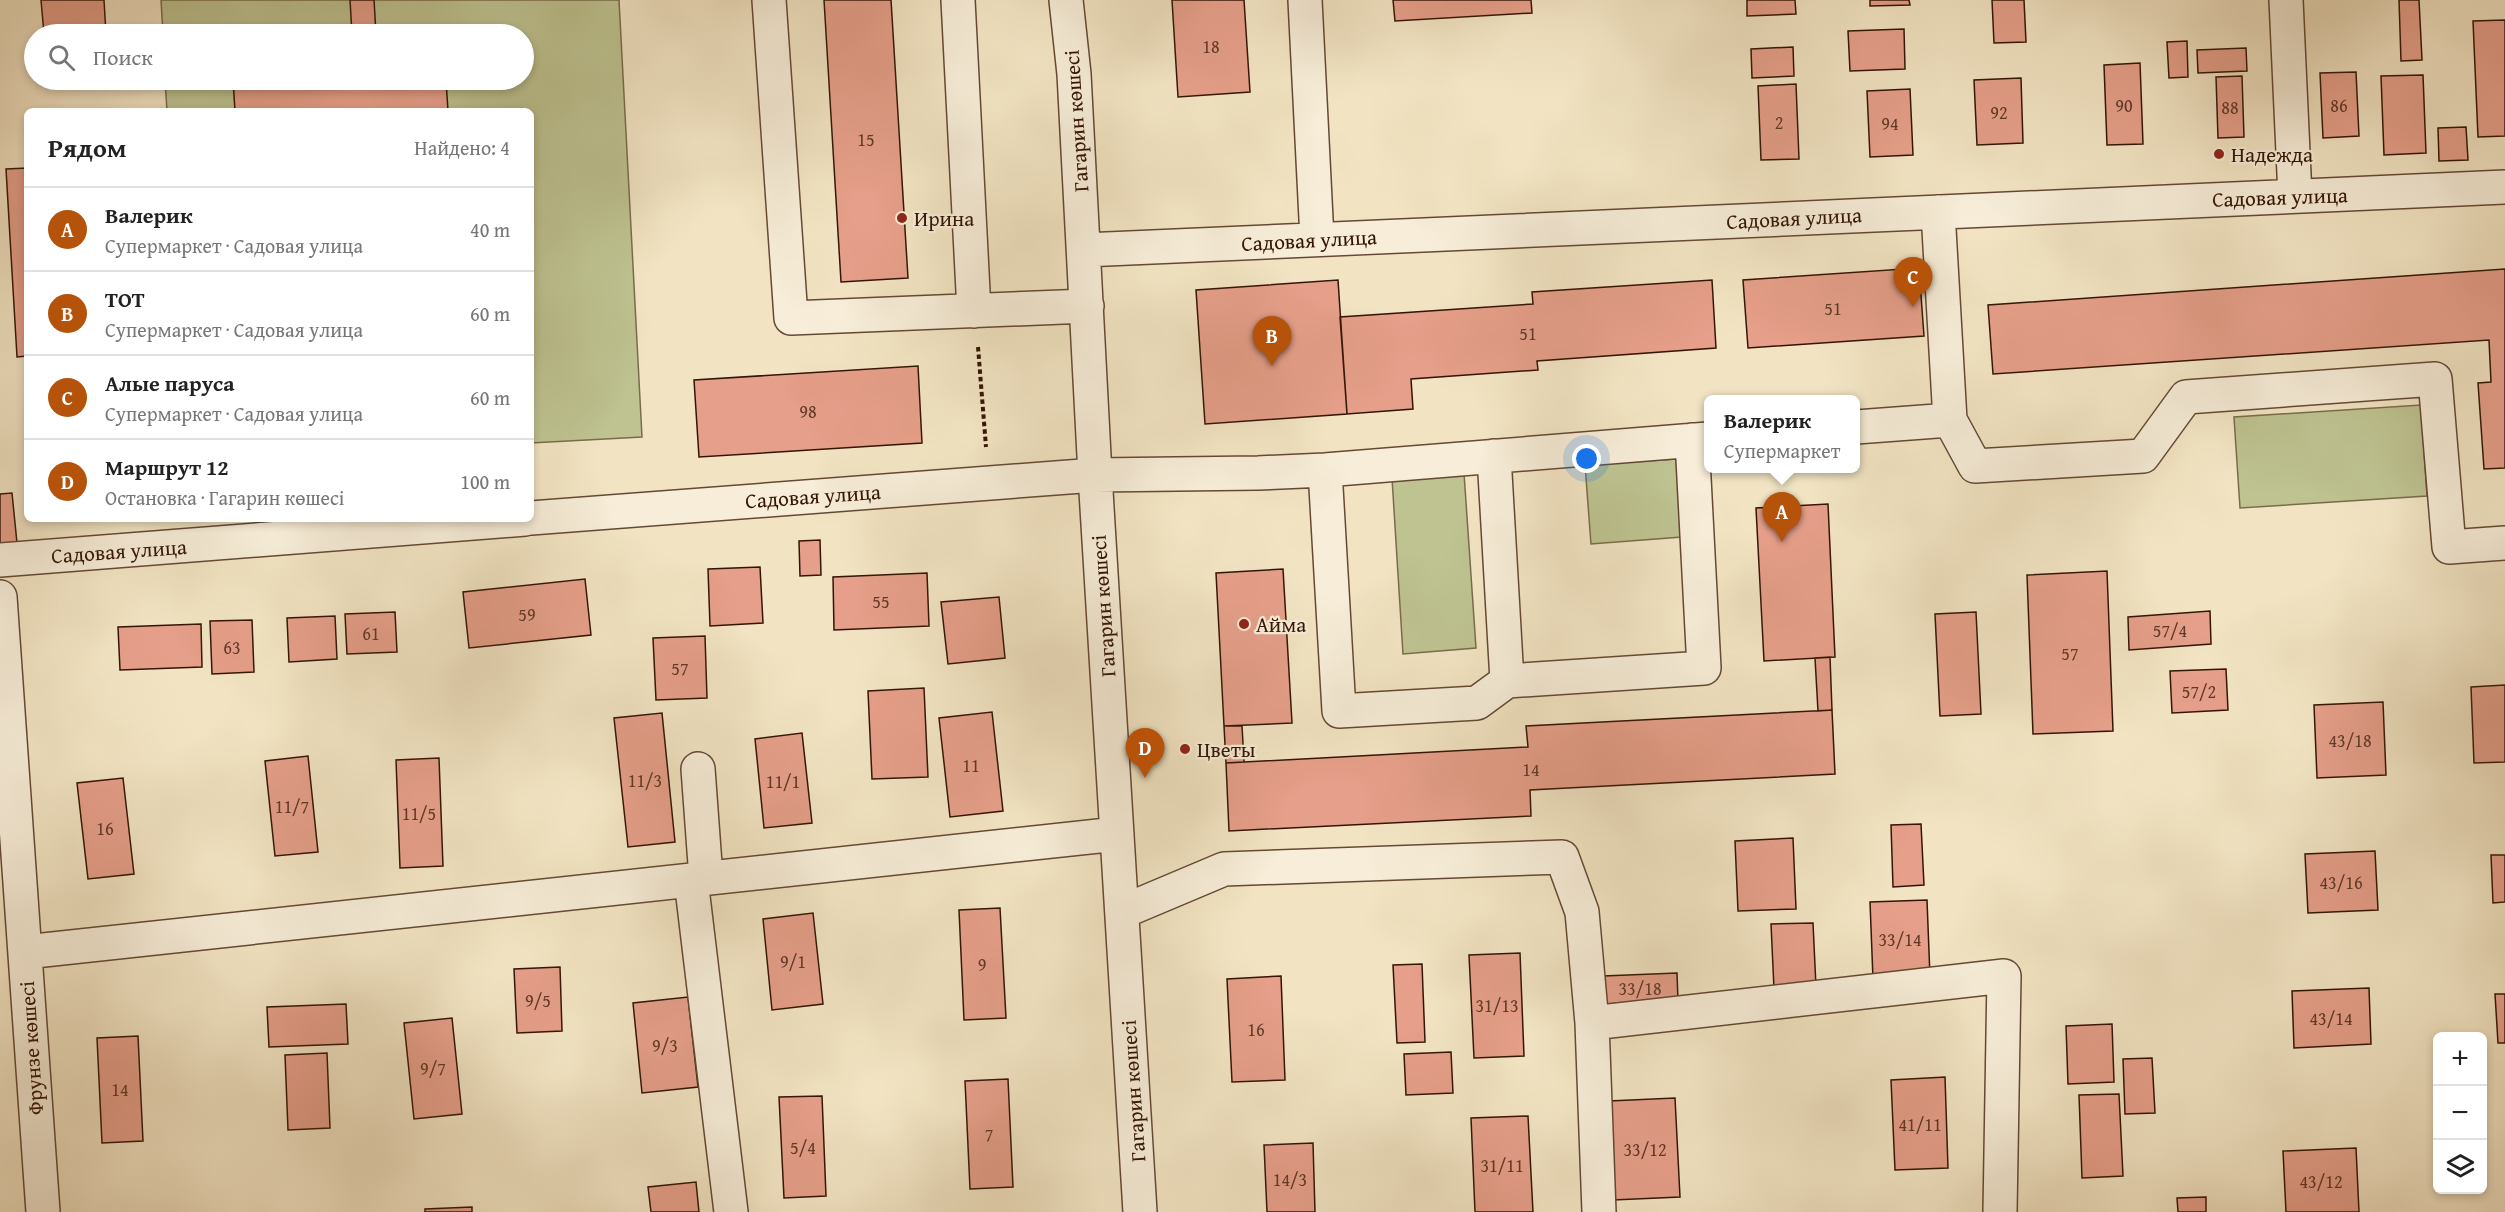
<!DOCTYPE html>
<html lang="ru">
<meta charset="utf-8">
<style>
body{margin:0;font-family:"Gentium Book Plus",serif;background:#f2f2f2;color:#222}
.controls{position:absolute;right:18px;bottom:18px;display:grid;overflow:hidden;border-radius:9px;box-shadow:0 3px 9px #0003}
.controls button{width:54px;height:54px;display:grid;place-items:center;padding:0;border:0;border-bottom:2px solid #e0e0e0;background:#fff;color:#222;font:30px sans-serif}
.you{position:absolute;left:1587px;top:459px;width:21px;height:21px;margin:-15px;border:4px solid #fff;border-radius:50%;background:#1a73e8;box-shadow:0 0 0 9px #1a73e833}
.badge{display:grid;place-items:center;width:39px;height:39px;border-radius:50%;background:#b45309;color:#fff;font-size:20px;font-weight:700}
.pin{position:absolute;translate:-50% -50px;filter:drop-shadow(0 2px 3px #0008)}
.pin::after{content:'';position:absolute;top:32px;width:21px;height:18px;background:inherit;clip-path:polygon(0 0,100% 0,50% 100%)}
.popup{position:absolute;left:1704px;top:395px;width:156px;height:78px;box-sizing:border-box;display:grid;place-content:center;border-radius:9px;background:#fff;filter:drop-shadow(0 2px 4px #0005);font-size:20px;white-space:nowrap;color:#767676}
.popup b{font-size:22px;color:#222}
.popup::after{content:'';position:absolute;left:50%;top:100%;margin-left:-12px;border:12px solid transparent;border-top-color:#fff}
.list{margin:0;padding:0;list-style:none}
h2{display:flex;justify-content:space-between;align-items:center;height:78px;margin:0;padding:0 24px;font-size:26px}
h2 small{font-size:20px;font-weight:400;color:#767676}
.list li{display:grid;grid-template-columns:39px 1fr auto;gap:18px;align-items:center;box-sizing:border-box;height:84px;padding:0 24px;border-top:2px solid #e0e0e0}
.list b{display:block;font-size:22px;white-space:nowrap}
.list p{margin:0;font-size:20px;white-space:nowrap;color:#767676}
.list em{font-size:20px;font-style:normal;color:#767676}
.icon{flex:none;width:33px;height:33px;fill:none;stroke:currentColor;stroke-width:2;stroke-linecap:round;stroke-linejoin:round}
.map{position:relative;flex:none;width:2505px;height:1212px;overflow:hidden}
.search{position:absolute;background:#fff;box-shadow:0 3px 9px #0003;left:24px;top:24px;width:510px;height:66px;display:flex;align-items:center;gap:15px;box-sizing:border-box;padding:0 21px;border-radius:33px;color:#767676;font-size:22px}
.panel{position:absolute;background:#fff;box-shadow:0 3px 9px #0003;left:24px;top:108px;width:510px;height:414px;border-radius:9px}
.map>svg:first-child{display:block}
.green{fill:#bec391;stroke:#796c4a;stroke-width:1.5}
.building{fill:#e69f8a;stroke:#341504;stroke-width:1.5}
.lines{fill:none;stroke-linecap:round;stroke-linejoin:round}
.minor-casing{stroke:#644934;stroke-width:36}
.path{stroke:#341504;stroke-width:4;stroke-dasharray:4.5 3;stroke-linecap:butt}
.minor{stroke:#f7edd8;stroke-width:33}
.poi-dot{fill:#8f2418;stroke:#f7edd8;stroke-width:2}
.labels{text-anchor:middle;dominant-baseline:central;stroke-width:4.5;stroke-linejoin:round;paint-order:stroke}
.number-label{font-size:18px;fill:#603826}
.street-label{font-size:21px;fill:#341504;stroke:#f7edd8}
.poi-label{font-size:21px;fill:#341504;stroke:#f7edd8;text-anchor:start}
</style>
<div class="map">
<svg width="2505" height="1212" viewBox="0 0 2505 1212">
<rect width="100%" height="100%" fill="#f2e4c3"/>
<filter id="stains"><feTurbulence type="fractalNoise" baseFrequency=".00333" numOctaves="4"/><feColorMatrix values="0 0 0 0 .2 0 0 0 0 .09 0 0 0 0 .02 0 0 0 .5 -.17"/></filter>
<radialGradient id="worn" r=".72"><stop offset=".6" stop-color="#630" stop-opacity="0"/><stop offset="1" stop-color="#630" stop-opacity=".3"/></radialGradient>
<path class="green" d="M 161,0 L 619,0 L 642,437 L 531,443 L 531,111 L 167,111 L 165,80 L 524,80 L 524,34 L 163,34 Z
M 2421,405 L 2427,496 L 2240,508 L 2234,417 Z
M 1676,459 L 1682,537 L 1591,544 L 1585,465 Z
M 1464,473 L 1476,648 L 1403,654 L 1392,478 Z"/>
<path class="building" d="M 41,0 L 104,0 L 106,34 L 44,34 Z
M 350,0 L 374,0 L 376,34 L 352,34 Z
M 824,0 L 891,0 L 908,278 L 841,282 Z
M 1172,0 L 1244,0 L 1250,92 L 1178,97 Z
M 1393,0 L 1531,0 L 1532,13 L 1395,21 Z
M 1747,0 L 1795,0 L 1796,14 L 1747,16 Z
M 1870,0 L 1909,0 L 1910,5 L 1870,6 Z
M 1992,0 L 2024,0 L 2026,42 L 1994,43 Z
M 2399,0 L 2419,0 L 2422,60 L 2401,61 Z
M 2505,20 L 2505,136 L 2478,137 L 2473,21 Z
M 1904,29 L 1905,69 L 1850,71 L 1848,31 Z
M 2187,41 L 2188,77 L 2169,78 L 2167,42 Z
M 1793,47 L 1794,76 L 1752,78 L 1751,49 Z
M 2246,48 L 2247,71 L 2198,73 L 2197,50 Z
M 2140,63 L 2143,144 L 2107,145 L 2104,65 Z
M 2356,72 L 2359,136 L 2323,138 L 2320,73 Z
M 2423,75 L 2426,153 L 2384,155 L 2381,76 Z
M 2242,76 L 2244,137 L 2218,138 L 2216,77 Z
M 2021,78 L 2023,143 L 1977,145 L 1974,80 Z
M 233,80 L 446,80 L 448,111 L 235,111 Z
M 1796,84 L 1799,159 L 1761,160 L 1758,86 Z
M 1910,89 L 1913,155 L 1870,157 L 1867,91 Z
M 2466,127 L 2468,160 L 2439,161 L 2438,128 Z
M 27,168 L 27,356 L 17,357 L 6,169 Z
M 1919,268 L 1924,336 L 1748,348 L 1743,280 Z
M 2505,269 L 2505,468 L 2484,469 L 2478,383 L 2491,382 L 2489,340 L 1993,374 L 1988,305 Z
M 1338,280 L 1347,414 L 1205,424 L 1196,290 Z
M 1712,280 L 1716,348 L 1537,361 L 1538,370 L 1411,379 L 1413,409 L 1347,414 L 1340,317 L 1533,304 L 1532,292 Z
M 918,366 L 922,443 L 699,457 L 694,380 Z
M 12,493 L 17,543 L 0,544 L 0,494 Z
M 1828,504 L 1835,657 L 1764,661 L 1756,508 Z
M 820,540 L 821,575 L 800,576 L 799,541 Z
M 760,567 L 763,623 L 710,626 L 708,569 Z
M 1283,569 L 1292,723 L 1224,726 L 1216,573 Z
M 2107,571 L 2113,731 L 2033,734 L 2027,575 Z
M 927,573 L 929,626 L 834,630 L 833,577 Z
M 585,579 L 591,635 L 469,648 L 463,592 Z
M 999,597 L 1005,658 L 948,664 L 941,602 Z
M 2210,611 L 2211,644 L 2129,650 L 2128,617 Z
M 395,612 L 397,652 L 347,654 L 345,614 Z
M 1976,612 L 1981,714 L 1940,716 L 1935,614 Z
M 335,616 L 337,659 L 289,662 L 287,618 Z
M 252,620 L 254,672 L 212,674 L 210,621 Z
M 201,624 L 202,667 L 120,670 L 118,627 Z
M 705,636 L 707,698 L 656,700 L 653,638 Z
M 1830,657 L 1832,710 L 1818,711 L 1815,658 Z
M 2226,669 L 2228,710 L 2172,713 L 2170,671 Z
M 2505,685 L 2505,762 L 2474,763 L 2471,687 Z
M 924,688 L 928,777 L 872,779 L 868,691 Z
M 2383,702 L 2386,775 L 2317,778 L 2314,705 Z
M 1832,710 L 1835,774 L 1530,790 L 1531,816 L 1229,831 L 1226,763 L 1528,747 L 1526,726 Z
M 992,712 L 1003,811 L 950,817 L 939,718 Z
M 662,713 L 675,842 L 628,847 L 614,718 Z
M 1224,726 L 1242,726 L 1244,762 L 1226,763 Z
M 802,733 L 812,823 L 764,828 L 755,739 Z
M 308,756 L 318,852 L 275,856 L 265,761 Z
M 439,758 L 443,866 L 400,868 L 396,760 Z
M 123,778 L 134,874 L 88,879 L 77,783 Z
M 1921,824 L 1924,885 L 1893,887 L 1891,825 Z
M 1793,838 L 1796,909 L 1738,911 L 1735,841 Z
M 2375,851 L 2378,910 L 2308,913 L 2305,854 Z
M 2491,855 L 2505,855 L 2505,902 L 2493,903 Z
M 1927,900 L 1930,977 L 1873,979 L 1870,902 Z
M 1000,908 L 1006,1018 L 964,1020 L 959,910 Z
M 813,913 L 823,1004 L 772,1010 L 763,919 Z
M 1813,923 L 1816,987 L 1774,989 L 1771,924 Z
M 1520,953 L 1524,1056 L 1474,1058 L 1469,955 Z
M 1422,964 L 1425,1042 L 1397,1043 L 1393,965 Z
M 560,967 L 562,1031 L 517,1033 L 514,969 Z
M 1677,973 L 1678,1001 L 1604,1004 L 1603,976 Z
M 1281,976 L 1285,1080 L 1232,1082 L 1227,979 Z
M 2369,988 L 2371,1044 L 2294,1048 L 2292,991 Z
M 2495,994 L 2505,994 L 2505,1043 L 2498,1043 Z
M 688,997 L 698,1087 L 642,1093 L 633,1003 Z
M 346,1004 L 348,1044 L 269,1047 L 267,1007 Z
M 452,1018 L 462,1114 L 414,1119 L 404,1023 Z
M 2112,1024 L 2114,1082 L 2068,1084 L 2066,1026 Z
M 138,1036 L 143,1141 L 102,1143 L 97,1038 Z
M 1451,1052 L 1453,1093 L 1406,1095 L 1404,1054 Z
M 327,1053 L 330,1128 L 288,1130 L 285,1055 Z
M 2152,1058 L 2155,1113 L 2125,1114 L 2123,1059 Z
M 1945,1077 L 1948,1168 L 1895,1170 L 1891,1080 Z
M 1008,1079 L 1013,1187 L 970,1189 L 965,1081 Z
M 2119,1094 L 2123,1176 L 2082,1178 L 2079,1095 Z
M 822,1096 L 826,1196 L 784,1198 L 779,1097 Z
M 1675,1098 L 1680,1197 L 1613,1200 L 1609,1101 Z
M 1528,1116 L 1533,1212 L 1475,1212 L 1471,1118 Z
M 1313,1143 L 1315,1212 L 1267,1212 L 1264,1145 Z
M 2356,1148 L 2359,1212 L 2286,1212 L 2283,1151 Z
M 696,1182 L 699,1212 L 651,1212 L 648,1187 Z
M 2206,1197 L 2206,1212 L 2178,1212 L 2177,1198 Z
M 472,1207 L 472,1212 L 425,1212 L 425,1209 Z"/>
<g class="lines">
<defs>
<path id="minor" d="M 769,0 L 791,318 L 1087,306
M 958,0 L 974,311
M 1066,0 L 1074,74 L 1095,475 L 1140,1212
M 1305,0 L 1317,239
M 2286,0 L 2295,196
M 1938,212 L 1950,420
M 1084,250 L 2505,187
M 1856,427 L 1950,420 L 1975,466 L 2143,456 L 2186,397 L 2435,379 L 2449,547 L 2505,543
M 1494,456 L 1507,681
M 1325,470 L 1339,711 L 1477,703 L 1507,681 L 1704,668 L 1692,440
M 531,518 L 1095,475 L 1258,473 L 1325,470 L 1708,439
M 0,560 L 525,519
M 0,597 L 43,1212
M 698,769 L 706,878
M 691,880 L 731,1212
M 1122,912 L 1224,869 L 1562,857 L 1582,912 L 1592,1023 L 1599,1212
M 25,952 L 1117,834
M 1592,1023 L 2004,976 L 2000,1212"/>
</defs>
<use href="#minor" class="minor-casing"/>
<path class="path" d="M 978,347 L 986,447"/>
<use href="#minor" class="minor"/>
</g>
<g class="poi-dot">
<circle cx="2219" cy="154" r="6"/>
<circle cx="902" cy="218" r="6"/>
<circle cx="1244" cy="624" r="6"/>
<circle cx="1185" cy="749" r="6"/>
</g>
<g class="labels">
<g class="number-label">
<text x="1211" y="46">18</text>
<text x="2124" y="105">90</text>
<text x="2339" y="105">86</text>
<text x="2230" y="107">88</text>
<text x="1999" y="112">92</text>
<text x="1779" y="122">2</text>
<text x="1890" y="123">94</text>
<text x="866" y="139">15</text>
<text x="1833" y="308">51</text>
<text x="1528" y="333">51</text>
<text x="808" y="411">98</text>
<text x="881" y="601">55</text>
<text x="527" y="614">59</text>
<text x="2170" y="630">57/4</text>
<text x="371" y="633">61</text>
<text x="232" y="647">63</text>
<text x="2070" y="653">57</text>
<text x="680" y="668">57</text>
<text x="2199" y="691">57/2</text>
<text x="2350" y="740">43/18</text>
<text x="971" y="765">11</text>
<text x="1531" y="769">14</text>
<text x="645" y="780">11/3</text>
<text x="783" y="781">11/1</text>
<text x="292" y="806">11/7</text>
<text x="419" y="813">11/5</text>
<text x="105" y="828">16</text>
<text x="2341" y="882">43/16</text>
<text x="1900" y="939">33/14</text>
<text x="793" y="961">9/1</text>
<text x="982" y="964">9</text>
<text x="1640" y="988">33/18</text>
<text x="538" y="1000">9/5</text>
<text x="1497" y="1005">31/13</text>
<text x="2331" y="1018">43/14</text>
<text x="1256" y="1029">16</text>
<text x="665" y="1045">9/3</text>
<text x="433" y="1068">9/7</text>
<text x="120" y="1089">14</text>
<text x="1920" y="1124">41/11</text>
<text x="989" y="1134">7</text>
<text x="803" y="1147">5/4</text>
<text x="1645" y="1149">33/12</text>
<text x="1502" y="1165">31/11</text>
<text x="1290" y="1179">14/3</text>
<text x="2321" y="1181">43/12</text>
</g>
<g class="street-label">
<text transform="translate(1076 121) rotate(-94)">Гагарин көшесі</text>
<text transform="translate(2280 197) rotate(-2)">Садовая улица</text>
<text transform="translate(1794 218) rotate(-3)">Садовая улица</text>
<text transform="translate(1309 240) rotate(-3)">Садовая улица</text>
<text transform="translate(813 496) rotate(-4)">Садовая улица</text>
<text transform="translate(119 551) rotate(-4)">Садовая улица</text>
<text transform="translate(1103 606) rotate(-94)">Гагарин көшесі</text>
<text transform="translate(31 1048) rotate(-94)">Фрунзе көшесі</text>
<text transform="translate(1133 1091) rotate(-94)">Гагарин көшесі</text>
</g>
<g class="poi-label">
<text x="2231" y="154">Надежда</text>
<text x="914" y="218">Ирина</text>
<text x="1256" y="624">Айма</text>
<text x="1197" y="749">Цветы</text>
</g>
</g>
<rect width="100%" height="100%" filter="url(#stains)"/>
<rect width="100%" height="100%" fill="url(#worn)"/>
</svg>
<div class="controls">
<button>+</button>
<button>−</button>
<button><svg class="icon" aria-label="layers" viewBox="0 0 24 24"><path d="M12 4l9 5-9 5-9-5zM3 14l9 5 9-5"/></svg></button>
</div>
<div class="you"></div>
<div class="pin badge" style="left:1782px;top:542px">A</div>
<div class="popup"><b>Валерик</b>Супермаркет</div>
<div class="pin badge" style="left:1272px;top:366px">B</div>
<div class="pin badge" style="left:1913px;top:307px">C</div>
<div class="pin badge" style="left:1145px;top:778px">D</div>
<div class="search"><svg class="icon" aria-label="search" viewBox="0 0 24 24"><circle cx="10" cy="10" r="6"/><path d="M15 15l6 6"/></svg>Поиск</div>
<section class="panel">
<h2>Рядом<small>Найдено: 4</small></h2>
<ul class="list">
<li><span class="badge">A</span><div><b>Валерик</b><p>Супермаркет · Садовая улица</p></div><em>40 m</em></li>
<li><span class="badge">B</span><div><b>ТОТ</b><p>Супермаркет · Садовая улица</p></div><em>60 m</em></li>
<li><span class="badge">C</span><div><b>Алые паруса</b><p>Супермаркет · Садовая улица</p></div><em>60 m</em></li>
<li><span class="badge">D</span><div><b>Маршрут 12</b><p>Остановка · Гагарин көшесі</p></div><em>100 m</em></li>
</ul>
</section>
</div>
